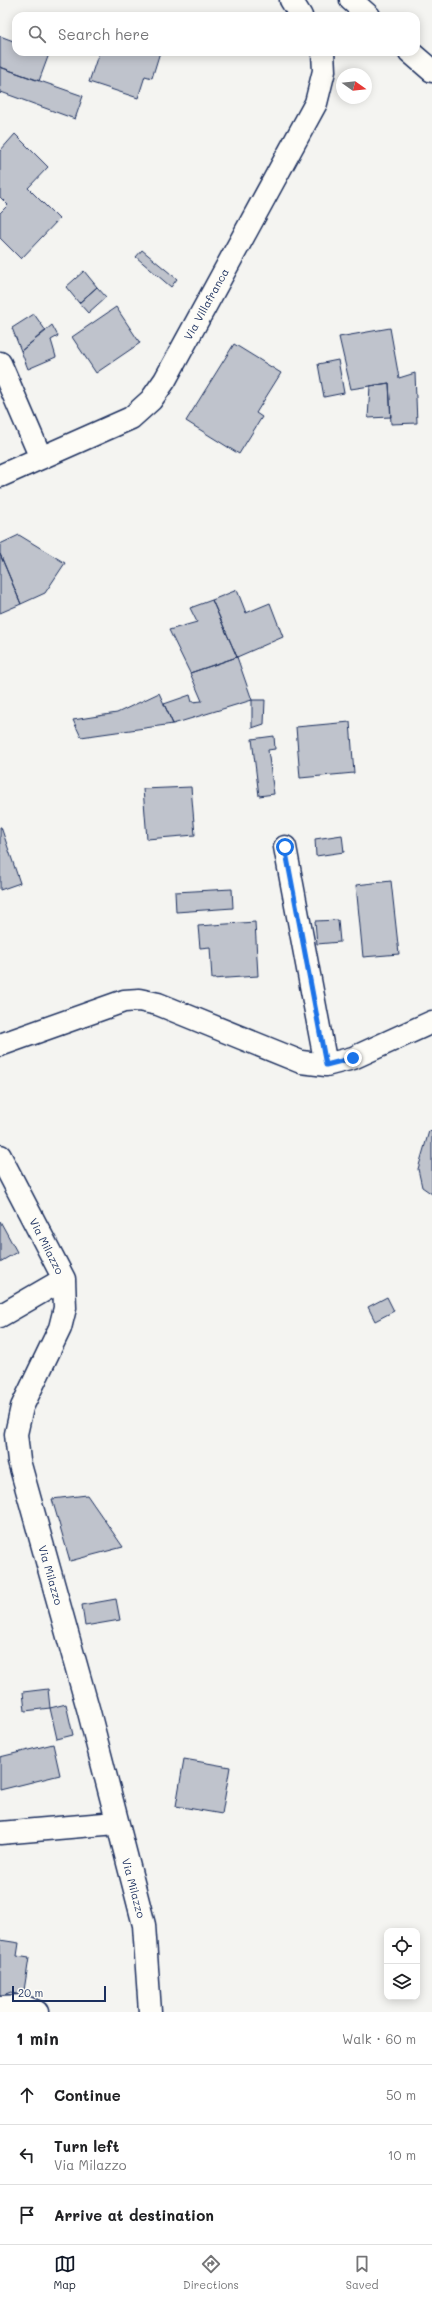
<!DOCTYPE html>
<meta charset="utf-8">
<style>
body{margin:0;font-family:Mali,sans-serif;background:#f6f6f6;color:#202124}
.controls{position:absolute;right:12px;bottom:12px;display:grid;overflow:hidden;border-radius:8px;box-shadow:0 2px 10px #0003}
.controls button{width:36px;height:36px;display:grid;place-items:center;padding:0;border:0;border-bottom:1px solid #e0e0e0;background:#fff;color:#202124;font:20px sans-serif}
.compass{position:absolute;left:336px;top:68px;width:36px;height:36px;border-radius:50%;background:#fff;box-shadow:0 2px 10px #0003;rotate:105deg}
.scale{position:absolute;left:12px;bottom:10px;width:94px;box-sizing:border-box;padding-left:4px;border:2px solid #1b2f5e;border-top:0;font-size:11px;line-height:14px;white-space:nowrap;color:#1b2f5e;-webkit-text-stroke:3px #fdfcf7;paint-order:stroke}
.stop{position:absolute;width:12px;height:12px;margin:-9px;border:3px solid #1a73e8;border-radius:50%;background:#fff}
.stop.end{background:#1a73e8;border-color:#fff;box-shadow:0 1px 4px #0008}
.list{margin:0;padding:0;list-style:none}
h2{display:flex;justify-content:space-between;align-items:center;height:52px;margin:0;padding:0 16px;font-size:17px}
h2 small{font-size:13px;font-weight:400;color:#757577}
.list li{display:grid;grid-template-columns:26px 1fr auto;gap:12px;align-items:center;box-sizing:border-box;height:60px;padding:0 16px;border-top:1px solid #e0e0e0}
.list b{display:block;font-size:15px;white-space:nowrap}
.list p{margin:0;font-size:13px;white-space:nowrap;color:#757577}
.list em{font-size:13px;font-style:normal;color:#757577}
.icon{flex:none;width:22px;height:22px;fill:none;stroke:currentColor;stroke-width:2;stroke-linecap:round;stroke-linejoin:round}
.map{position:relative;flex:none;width:432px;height:2012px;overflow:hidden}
.search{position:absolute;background:#fff;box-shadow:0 2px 10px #0003;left:12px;right:12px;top:12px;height:44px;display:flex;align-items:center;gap:10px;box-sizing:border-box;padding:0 14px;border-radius:12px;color:#757577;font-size:15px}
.sheet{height:232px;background:#fff}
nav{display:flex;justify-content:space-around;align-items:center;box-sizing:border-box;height:56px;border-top:1px solid #e0e0e0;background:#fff;font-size:11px;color:#757577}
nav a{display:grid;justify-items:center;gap:2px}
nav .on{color:#111827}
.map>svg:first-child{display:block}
.building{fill:#bfc3cc;stroke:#1b2f5e}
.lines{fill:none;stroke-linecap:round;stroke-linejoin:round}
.minor-casing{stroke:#1b2f5e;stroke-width:25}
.secondary-casing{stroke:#1b2f5e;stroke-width:25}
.minor{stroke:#fdfcf7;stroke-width:22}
.secondary{stroke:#fdfcf7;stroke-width:22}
.route{stroke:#1a73e8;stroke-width:5}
.labels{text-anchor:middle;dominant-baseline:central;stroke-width:4;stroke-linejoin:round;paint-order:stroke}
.street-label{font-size:11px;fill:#1b2f5e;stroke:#fdfcf7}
</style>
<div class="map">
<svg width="432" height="2012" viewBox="0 0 432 2012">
<rect width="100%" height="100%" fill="#f4f4f1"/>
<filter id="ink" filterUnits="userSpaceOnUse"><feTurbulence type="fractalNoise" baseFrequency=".025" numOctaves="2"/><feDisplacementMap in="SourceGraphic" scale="8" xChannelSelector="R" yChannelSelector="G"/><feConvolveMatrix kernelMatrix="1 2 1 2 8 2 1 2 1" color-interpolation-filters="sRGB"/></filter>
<g filter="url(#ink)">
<path class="building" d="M 0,36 L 16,42 L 16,52 L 49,54 L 39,81 L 0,67 Z
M 99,52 L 160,52 L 152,78 L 145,76 L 138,98 L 89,82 Z
M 0,67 L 83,96 L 75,119 L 1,92 L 0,94 Z
M 15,134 L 48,167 L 28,188 L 59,219 L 21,259 L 0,238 L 0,213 L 8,205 L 0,197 L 0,151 Z
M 142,250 L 177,279 L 171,287 L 136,257 Z
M 84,271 L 97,287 L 79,303 L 66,287 Z
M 97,287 L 106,297 L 88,313 L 79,303 Z
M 116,307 L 140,343 L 96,373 L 72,337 Z
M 34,314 L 46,331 L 21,351 L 12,328 Z
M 52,325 L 58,336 L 51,340 L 56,357 L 28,369 L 21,351 Z
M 390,328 L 399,378 L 415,373 L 417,423 L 391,424 L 389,383 L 351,389 L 339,337 Z
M 234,344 L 281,373 L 256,413 L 262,417 L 239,454 L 186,421 Z
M 338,360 L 344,393 L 324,397 L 318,364 Z
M 389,383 L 391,417 L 368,418 L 370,386 Z
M 19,535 L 65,563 L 45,593 L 21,604 L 0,554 L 0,544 Z
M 0,554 L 21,604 L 0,613 Z
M 237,590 L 246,613 L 270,603 L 283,637 L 237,657 L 212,600 Z
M 212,600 L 237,657 L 190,673 L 169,630 L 197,622 L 190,608 Z
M 237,657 L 252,700 L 173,724 L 164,704 L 190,695 L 192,702 L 202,701 L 190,673 Z
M 159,693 L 173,724 L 81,737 L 73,720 L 117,713 Z
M 252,700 L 265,700 L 264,724 L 252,728 Z
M 350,722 L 354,773 L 300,778 L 296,727 Z
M 274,736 L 275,749 L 268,750 L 274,794 L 259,796 L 252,739 Z
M 191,787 L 195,835 L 147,839 L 143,789 Z
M 1,827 L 20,883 L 0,890 L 0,827 Z
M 342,835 L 344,852 L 316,856 L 315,839 Z
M 391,881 L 399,954 L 363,957 L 356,885 Z
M 232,889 L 233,908 L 176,912 L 175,892 Z
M 338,920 L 340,942 L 317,944 L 315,921 Z
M 255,922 L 258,976 L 212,979 L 210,947 L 200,948 L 198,926 Z
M 429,1131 L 432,1132 L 432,1194 L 422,1187 L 418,1169 Z
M 0,1221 L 17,1252 L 0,1262 Z
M 387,1297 L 394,1311 L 375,1321 L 368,1307 Z
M 87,1495 L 123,1547 L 70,1561 L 52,1499 Z
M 116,1599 L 120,1620 L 85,1626 L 82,1605 Z
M 48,1689 L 50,1708 L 25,1711 L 23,1692 Z
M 66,1704 L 73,1735 L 57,1739 L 50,1708 Z
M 53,1744 L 60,1775 L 0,1790 L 0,1757 Z
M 184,1759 L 230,1767 L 222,1814 L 176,1806 Z
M 0,1940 L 19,1943 L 17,1956 L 29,1958 L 23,1997 L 11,1992 L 0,1996 Z"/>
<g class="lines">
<defs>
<path id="minor" d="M 291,0 L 301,16
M 0,363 L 41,458
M 0,476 L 131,418 L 151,400 L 165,380 L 316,103 L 324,71 L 323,52
M 285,847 L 326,1065
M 0,1045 L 124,1001 L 139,1000 L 158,1004 L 301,1062 L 326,1065 L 353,1058 L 432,1022
M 0,1156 L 64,1279 L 65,1308 L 60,1328 L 22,1407 L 16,1434 L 19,1461 L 89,1712 L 144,1925 L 150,2012
M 0,1316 L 64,1279
M 0,1833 L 116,1823
M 0,2007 L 23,2006 L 37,2012"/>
<path id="secondary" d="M 351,0 L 369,16
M 410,52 L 432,71"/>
</defs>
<use href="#minor" class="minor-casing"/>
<use href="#secondary" class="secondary-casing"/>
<use href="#minor" class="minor"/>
<use href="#secondary" class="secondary"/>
</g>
</g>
<g class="lines" filter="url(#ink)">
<path class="route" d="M 285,847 L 326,1065 L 353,1058"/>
</g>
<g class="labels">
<g class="street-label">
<text transform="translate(206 304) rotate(-61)">Via Villafranca</text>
<text transform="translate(47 1246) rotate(63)">Via Milazzo</text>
<text transform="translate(51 1575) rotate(74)">Via Milazzo</text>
<text transform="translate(134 1888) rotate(75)">Via Milazzo</text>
</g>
</g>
</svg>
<div class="controls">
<button><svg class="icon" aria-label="locate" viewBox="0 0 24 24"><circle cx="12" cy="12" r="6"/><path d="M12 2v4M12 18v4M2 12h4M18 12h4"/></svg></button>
<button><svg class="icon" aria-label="layers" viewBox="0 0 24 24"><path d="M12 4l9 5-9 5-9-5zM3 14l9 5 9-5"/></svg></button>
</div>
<svg class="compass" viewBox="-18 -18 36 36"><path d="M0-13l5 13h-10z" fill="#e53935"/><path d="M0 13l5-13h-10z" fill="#757577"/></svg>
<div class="scale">20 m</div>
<div class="stop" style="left:285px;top:847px"></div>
<div class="stop end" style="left:353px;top:1058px"></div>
<div class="search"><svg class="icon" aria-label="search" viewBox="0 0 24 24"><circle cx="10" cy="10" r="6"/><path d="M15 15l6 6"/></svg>Search here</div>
</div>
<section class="sheet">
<h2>1 min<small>Walk · 60 m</small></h2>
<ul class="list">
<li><svg class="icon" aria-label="ahead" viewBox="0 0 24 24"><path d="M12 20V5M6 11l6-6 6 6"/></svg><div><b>Continue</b></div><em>50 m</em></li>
<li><svg class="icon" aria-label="left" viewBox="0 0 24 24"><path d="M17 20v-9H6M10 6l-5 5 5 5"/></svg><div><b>Turn left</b><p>Via Milazzo</p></div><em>10 m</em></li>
<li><svg class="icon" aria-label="arrive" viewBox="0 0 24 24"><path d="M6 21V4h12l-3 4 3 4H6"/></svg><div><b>Arrive at destination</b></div></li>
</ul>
</section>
<nav>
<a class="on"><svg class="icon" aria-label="map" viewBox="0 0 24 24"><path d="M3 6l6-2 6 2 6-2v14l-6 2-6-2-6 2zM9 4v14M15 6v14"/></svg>Map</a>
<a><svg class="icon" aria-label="directions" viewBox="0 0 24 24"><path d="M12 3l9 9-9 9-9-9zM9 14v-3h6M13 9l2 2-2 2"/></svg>Directions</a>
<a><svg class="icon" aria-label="saved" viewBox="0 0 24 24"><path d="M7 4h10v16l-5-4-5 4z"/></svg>Saved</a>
</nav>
